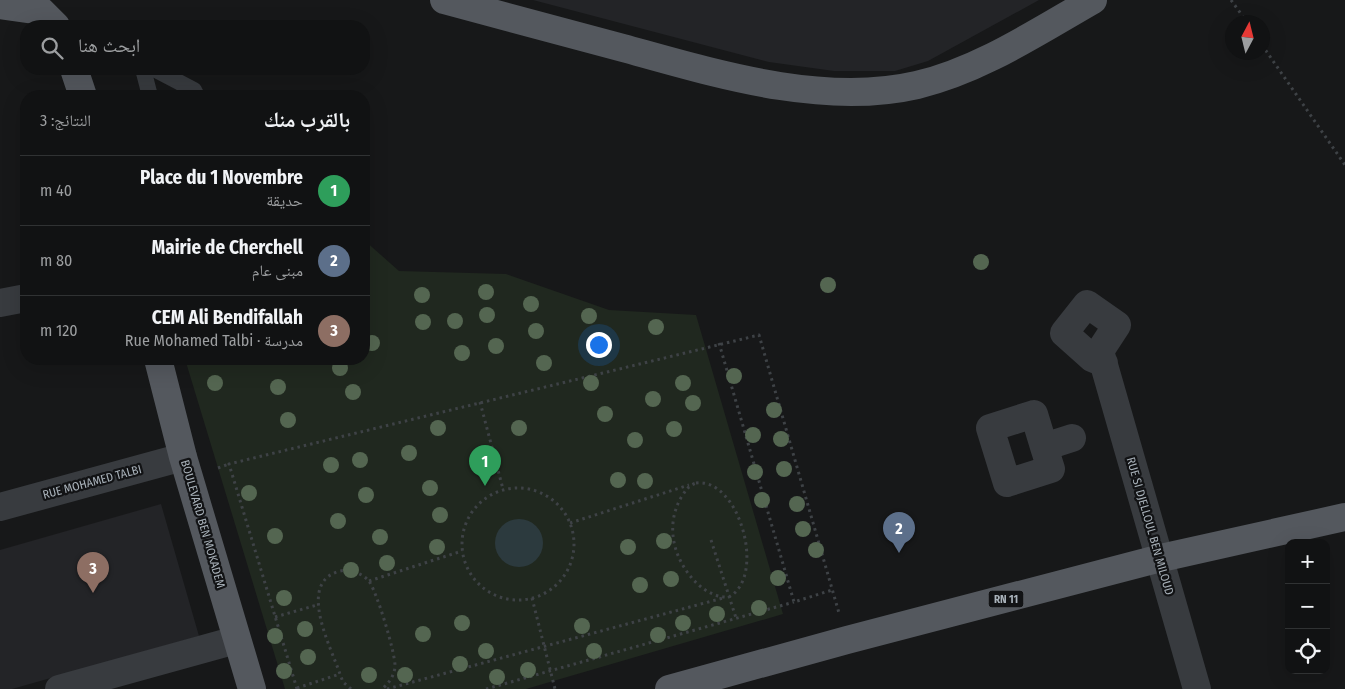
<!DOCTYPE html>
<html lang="ar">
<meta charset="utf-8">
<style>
body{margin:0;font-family:"Fira Sans Condensed","Noto Naskh Arabic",sans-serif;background:#1a1b1c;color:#f1f3f6;direction:rtl}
.controls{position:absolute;right:15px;bottom:15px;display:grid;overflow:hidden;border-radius:10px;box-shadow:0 5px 20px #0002}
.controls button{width:45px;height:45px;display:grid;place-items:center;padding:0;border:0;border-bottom:1px solid #303233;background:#111213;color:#f1f3f6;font:25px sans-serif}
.compass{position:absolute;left:1225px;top:15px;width:45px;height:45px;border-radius:50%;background:#111213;box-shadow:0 5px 20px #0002;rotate:7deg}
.you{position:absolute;left:598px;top:344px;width:18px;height:18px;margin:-12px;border:4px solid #fff;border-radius:50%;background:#1a73e8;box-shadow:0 0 0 8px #1a73e833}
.badge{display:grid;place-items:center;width:32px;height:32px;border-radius:50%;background:#fa872f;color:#fff;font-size:16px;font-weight:700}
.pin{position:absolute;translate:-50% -41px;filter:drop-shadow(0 1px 2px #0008)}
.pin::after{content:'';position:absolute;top:26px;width:18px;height:15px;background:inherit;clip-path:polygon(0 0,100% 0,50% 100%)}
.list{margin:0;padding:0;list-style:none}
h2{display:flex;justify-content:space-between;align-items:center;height:65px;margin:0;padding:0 20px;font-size:21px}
h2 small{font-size:16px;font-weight:400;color:#9c9ea0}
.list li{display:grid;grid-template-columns:32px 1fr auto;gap:15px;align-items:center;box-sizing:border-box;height:70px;padding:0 20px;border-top:1px solid #303233}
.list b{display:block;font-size:19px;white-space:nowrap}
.list p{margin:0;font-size:16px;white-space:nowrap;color:#9c9ea0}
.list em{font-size:16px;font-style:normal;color:#9c9ea0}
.icon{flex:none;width:28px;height:28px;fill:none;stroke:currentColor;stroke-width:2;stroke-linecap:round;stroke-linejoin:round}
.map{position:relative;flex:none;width:1345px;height:689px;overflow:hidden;direction:ltr}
.search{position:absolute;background:#111213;box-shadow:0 5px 20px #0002;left:20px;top:20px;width:350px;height:55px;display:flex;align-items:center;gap:12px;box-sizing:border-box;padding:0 18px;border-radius:20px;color:#9c9ea0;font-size:19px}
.panel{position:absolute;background:#111213;box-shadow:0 5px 20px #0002;left:20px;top:90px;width:350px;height:275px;border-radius:20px;direction:rtl}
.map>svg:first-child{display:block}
.built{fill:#232427}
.green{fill:#20281f}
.water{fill:#2c3a3e}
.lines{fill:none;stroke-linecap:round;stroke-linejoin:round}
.path{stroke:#3e4246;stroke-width:3;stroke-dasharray:2.5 4;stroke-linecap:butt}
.lane{stroke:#383b3f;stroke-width:16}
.street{stroke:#383b3f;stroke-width:28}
.primary{stroke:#54585e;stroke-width:28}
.tree{fill:#546651}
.labels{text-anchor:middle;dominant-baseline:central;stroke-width:4.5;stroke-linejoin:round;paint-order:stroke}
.shield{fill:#121315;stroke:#7c8288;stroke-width:1}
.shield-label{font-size:11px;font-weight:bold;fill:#a9b2ba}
.street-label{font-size:12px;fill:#a9b2ba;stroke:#121315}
</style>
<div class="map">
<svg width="1345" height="689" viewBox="0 0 1345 689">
<rect width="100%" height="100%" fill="#171819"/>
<path class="built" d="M 533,0 L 1039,0 L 928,61 L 895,71 L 834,71 L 769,62 Z
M 161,504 L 199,636 L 12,689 L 0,689 L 0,550 Z"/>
<path class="green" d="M 364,240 L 399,271 L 506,274 L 609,310 L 696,315 L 783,614 L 526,689 L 285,689 L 185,359 L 364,359 Z"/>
<path class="water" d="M495 543a24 24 0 1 1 48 0a24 24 0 1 1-48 0Z"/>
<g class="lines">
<path class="path" d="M 1231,0 L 1247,22
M 1262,45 L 1345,165
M 719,343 L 794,602 L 832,590
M 480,402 L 503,489
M 218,468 L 229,464
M 696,483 C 739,477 767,576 729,597 C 719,598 709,593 701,587 C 675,565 663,527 682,496 C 686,490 688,486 696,483 Z
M462 544a56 56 0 1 1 112 0a56 56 0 1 1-112 0Z
M 570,523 L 689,485
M 711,540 L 736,618
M 369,581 L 462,551
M 532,598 L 555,689
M 275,617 L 317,605
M 297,688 L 340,674
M 297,689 L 229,464 L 759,335 L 839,613
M 351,689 L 343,682 L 340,674 C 331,647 296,582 340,571 C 350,569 361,573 368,580 C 376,588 396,655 395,667 C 394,676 389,683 382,689
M 387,689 L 723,598
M 486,689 L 794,602"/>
<path class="lane" d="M 143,69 L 150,96
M 154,69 L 194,90 L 197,96"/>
<path class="street" d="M 0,303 L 26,298
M 1104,363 L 1092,358 L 1064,333 L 1087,304 L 1117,325 L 1100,351 L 1197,689
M 1044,447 L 1034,414 L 990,428 L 1007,483 L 1051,469 L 1044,447 L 1072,438
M 0,507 L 183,457
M 59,689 L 236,640"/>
<path class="primary" d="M 444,0 C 504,16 564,32 623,48 C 714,73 822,107 917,85 C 980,70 1037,32 1093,0
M 0,5 L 41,11 L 56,26
M 74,69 L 83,96
M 158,359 L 183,457 L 252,689
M 669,689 L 847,640 L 1161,558 L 1345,517"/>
</g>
<g class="tree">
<circle cx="981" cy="262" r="8"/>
<circle cx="828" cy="285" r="8"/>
<circle cx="486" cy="292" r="8"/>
<circle cx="422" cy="295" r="8"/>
<circle cx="531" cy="304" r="8"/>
<circle cx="487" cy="315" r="8"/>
<circle cx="589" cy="316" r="8"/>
<circle cx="455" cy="321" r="8"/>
<circle cx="423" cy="322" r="8"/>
<circle cx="656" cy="327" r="8"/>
<circle cx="536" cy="331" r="8"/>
<circle cx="372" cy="343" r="8"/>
<circle cx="496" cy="346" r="8"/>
<circle cx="462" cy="353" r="8"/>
<circle cx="544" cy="363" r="8"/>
<circle cx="340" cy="368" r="8"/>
<circle cx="734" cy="376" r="8"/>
<circle cx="215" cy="383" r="8"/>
<circle cx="591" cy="383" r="8"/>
<circle cx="683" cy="383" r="8"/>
<circle cx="278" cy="387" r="8"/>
<circle cx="353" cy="392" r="8"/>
<circle cx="653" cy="399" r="8"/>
<circle cx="693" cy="403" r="8"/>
<circle cx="774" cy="410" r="8"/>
<circle cx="605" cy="414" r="8"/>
<circle cx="288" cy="420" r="8"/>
<circle cx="438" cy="428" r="8"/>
<circle cx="519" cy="428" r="8"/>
<circle cx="674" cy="429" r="8"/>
<circle cx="753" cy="435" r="8"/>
<circle cx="781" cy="439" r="8"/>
<circle cx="635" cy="440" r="8"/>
<circle cx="409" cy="453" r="8"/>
<circle cx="360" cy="460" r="8"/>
<circle cx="331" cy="465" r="8"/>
<circle cx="784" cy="469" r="8"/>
<circle cx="755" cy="472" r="8"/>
<circle cx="618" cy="480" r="8"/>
<circle cx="645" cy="481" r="8"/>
<circle cx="430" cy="488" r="8"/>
<circle cx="249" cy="493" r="8"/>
<circle cx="366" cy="495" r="8"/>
<circle cx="762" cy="500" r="8"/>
<circle cx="797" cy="504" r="8"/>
<circle cx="440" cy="515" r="8"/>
<circle cx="338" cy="521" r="8"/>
<circle cx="803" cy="529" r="8"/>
<circle cx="275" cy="536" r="8"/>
<circle cx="380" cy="537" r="8"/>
<circle cx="664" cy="541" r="8"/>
<circle cx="437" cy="547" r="8"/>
<circle cx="628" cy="547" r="8"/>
<circle cx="816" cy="550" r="8"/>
<circle cx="387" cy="563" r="8"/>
<circle cx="351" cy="570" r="8"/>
<circle cx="778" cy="578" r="8"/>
<circle cx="671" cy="579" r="8"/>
<circle cx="640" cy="585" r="8"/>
<circle cx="284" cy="598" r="8"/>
<circle cx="759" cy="608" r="8"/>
<circle cx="717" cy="614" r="8"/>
<circle cx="462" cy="623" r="8"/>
<circle cx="683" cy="623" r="8"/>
<circle cx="582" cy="626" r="8"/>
<circle cx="305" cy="629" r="8"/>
<circle cx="423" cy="634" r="8"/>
<circle cx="658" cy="635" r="8"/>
<circle cx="275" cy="636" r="8"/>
<circle cx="486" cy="651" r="8"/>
<circle cx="594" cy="651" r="8"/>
<circle cx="308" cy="657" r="8"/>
<circle cx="460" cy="664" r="8"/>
<circle cx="528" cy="670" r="8"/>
<circle cx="284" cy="671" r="8"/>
<circle cx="369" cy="675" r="8"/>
<circle cx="405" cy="675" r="8"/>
<circle cx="497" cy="677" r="8"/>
</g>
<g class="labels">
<rect class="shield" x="988.5" y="590.5" width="35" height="17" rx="4"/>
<g class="shield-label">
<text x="1006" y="599">RN 11</text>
</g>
<g class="street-label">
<text transform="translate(92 482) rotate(-15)">RUE MOHAMED TALBI</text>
<text transform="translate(203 524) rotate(74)">BOULEVARD BEN MOKADEM</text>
<text transform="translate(1150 526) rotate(74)">RUE SI DJELLOUL BEN MILOUD</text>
</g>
</g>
</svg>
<div class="controls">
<button>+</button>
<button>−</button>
<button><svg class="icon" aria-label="locate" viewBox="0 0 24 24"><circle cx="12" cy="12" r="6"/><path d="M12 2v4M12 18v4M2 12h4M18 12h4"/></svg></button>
</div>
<svg class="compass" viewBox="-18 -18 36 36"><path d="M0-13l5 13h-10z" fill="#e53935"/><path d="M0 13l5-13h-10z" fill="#9c9ea0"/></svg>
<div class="you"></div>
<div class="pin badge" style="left:485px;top:486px;background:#2e9e5b">1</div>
<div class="pin badge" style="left:899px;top:553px;background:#5c6f8a">2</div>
<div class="pin badge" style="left:93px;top:593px;background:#8d6e63">3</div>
<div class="search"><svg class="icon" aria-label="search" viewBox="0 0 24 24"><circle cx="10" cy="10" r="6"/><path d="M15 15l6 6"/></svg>ابحث هنا</div>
<section class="panel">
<h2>بالقرب منك<small>النتائج: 3</small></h2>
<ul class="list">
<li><span class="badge" style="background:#2e9e5b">1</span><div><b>Place du 1 Novembre</b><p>حديقة</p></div><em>40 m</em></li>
<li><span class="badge" style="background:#5c6f8a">2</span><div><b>Mairie de Cherchell</b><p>مبنى عام</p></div><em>80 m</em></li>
<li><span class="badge" style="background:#8d6e63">3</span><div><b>CEM Ali Bendifallah</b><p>مدرسة · Rue Mohamed Talbi</p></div><em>120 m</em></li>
</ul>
</section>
</div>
